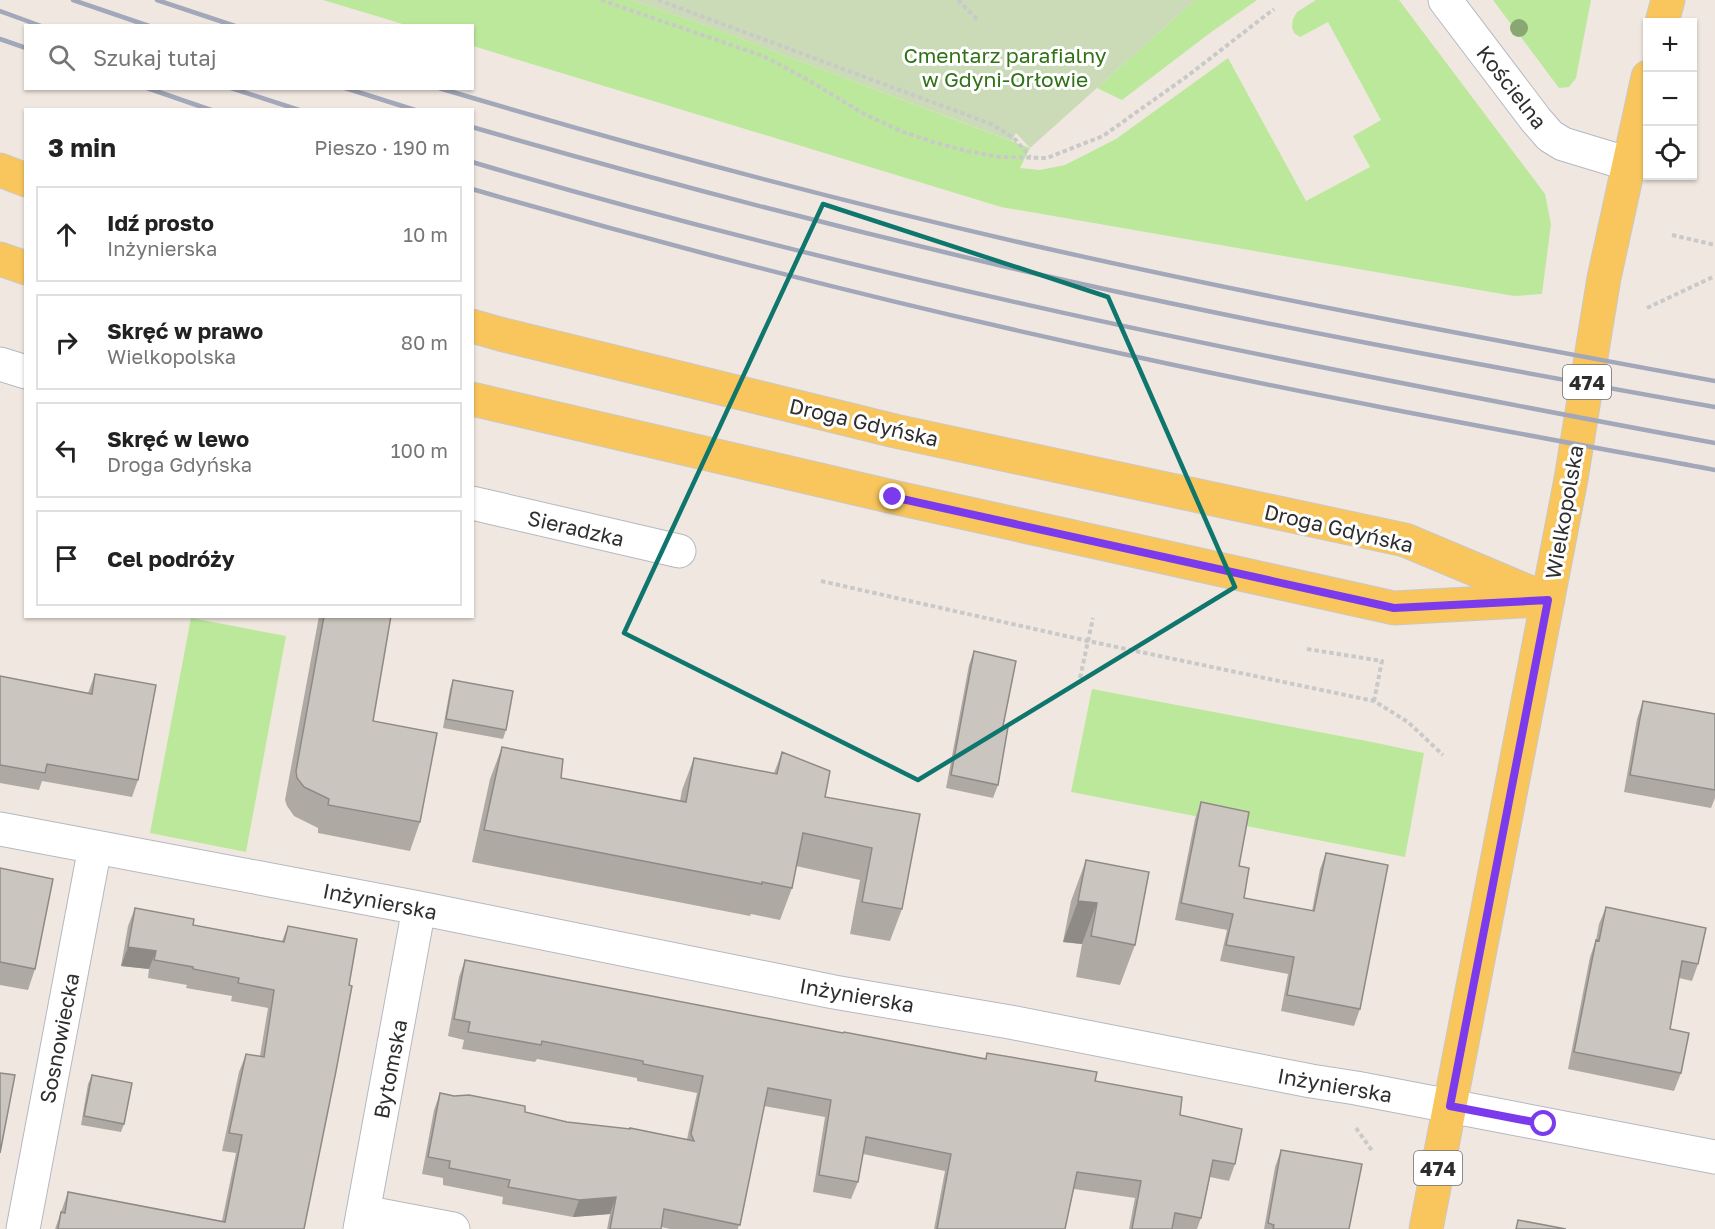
<!DOCTYPE html>
<html lang="pl">
<meta charset="utf-8">
<style>
body{margin:0;font-family:"Golos Text",sans-serif;background:#f2f2f2;color:#222}
.controls{position:absolute;right:18px;top:18px;display:grid;overflow:hidden;border-radius:0px;box-shadow:0 2px 4px #0004}
.controls button{width:54px;height:54px;display:grid;place-items:center;padding:0;border:0;border-bottom:2px solid #e0e0e0;background:#fff;color:#222;font:30px sans-serif}
.stop{position:absolute;width:18px;height:18px;margin:-14px;border:4px solid #7c3aed;border-radius:50%;background:#fff}
.stop.end{background:#7c3aed;border-color:#fff;box-shadow:0 2px 6px #0008}
.list{margin:0;padding:0;list-style:none}
h2{display:flex;justify-content:space-between;align-items:center;height:78px;margin:0;padding:0 24px;font-size:26px}
h2 small{font-size:20px;font-weight:400;color:#767676}
.list li{display:grid;grid-template-columns:39px 1fr auto;gap:18px;align-items:center;box-sizing:border-box;height:96px;margin:0 12px 12px;padding:0 12px;border:2px solid #e0e0e0;border-radius:0px}
.list b{display:block;font-size:22px;white-space:nowrap}
.list p{margin:0;font-size:20px;white-space:nowrap;color:#767676}
.list em{font-size:20px;font-style:normal;color:#767676}
.icon{flex:none;width:33px;height:33px;fill:none;stroke:currentColor;stroke-width:2;stroke-linecap:round;stroke-linejoin:round}
.map{position:relative;flex:none;width:1715px;height:1229px;overflow:hidden}
.search{position:absolute;background:#fff;box-shadow:0 2px 4px #0004;left:24px;top:24px;width:450px;height:66px;display:flex;align-items:center;gap:15px;box-sizing:border-box;padding:0 21px;border-radius:0px;color:#767676;font-size:22px}
.panel{position:absolute;background:#fff;box-shadow:0 2px 4px #0004;left:24px;top:108px;width:450px;height:510px;border-radius:0px}
.map>svg:first-child{display:block}
.green{fill:#bce89b}
.cemetery{fill:#cbdab7}
.lines{fill:none;stroke-linecap:round;stroke-linejoin:round}
.street-casing{stroke:#b4b8c2;stroke-width:35}
.primary-casing{stroke:#c9c9c9;stroke-width:35}
.path{stroke:#c9c9c9;stroke-width:4;stroke-dasharray:4.5 3;stroke-linecap:butt}
.street{stroke:#fff;stroke-width:33}
.primary{stroke:#f8c65d;stroke-width:33}
.rail{stroke:#a2a7b9;stroke-width:4.5}
.tree{fill:#88a772}
.wall{fill:#afa9a4}
.shaded-wall{fill:#8e8a86}
.building{fill:#cbc5bf;stroke:#8e8a86;stroke-width:1.5}
.route{stroke:#7c3aed;stroke-width:8}
.marked{fill:none;stroke:#0f766e;stroke-width:4.5;stroke-linejoin:round}
.labels{text-anchor:middle;dominant-baseline:central;stroke-width:6;stroke-linejoin:round;paint-order:stroke}
.shield{fill:#fff;stroke:#6d6d6d;stroke-width:1.5}
.shield-label{font-size:20px;font-weight:bold;fill:#2e2e2e}
.park-label{font-size:21px;fill:#327118;stroke:#fff}
.street-label{font-size:21px;fill:#2e2e2e;stroke:#fff}
</style>
<div class="map">
<svg width="1715" height="1229" viewBox="0 0 1715 1229">
<rect width="100%" height="100%" fill="#f0e8e0"/>
<path class="green" d="M 323,0 L 631,0 L 710,27 L 1030,148 L 1020,168 L 1040,170 L 1065,165 L 1116,139 L 1228,58 L 1306,201 L 1370,167 L 1353,136 L 1381,120 L 1328,22 L 1300,37 L 1294,33 L 1292,27 L 1293,19 L 1297,12 L 1316,0 L 1399,0 L 1545,194 L 1551,224 L 1542,294 L 1514,296 L 1001,207 L 473,46 L 472,26 L 406,25 Z
M 1195,0 L 1257,0 L 1210,33 L 1122,100 L 1097,88 Z
M 1493,0 L 1591,0 L 1576,78 L 1569,87 L 1559,88 Z
M 191,618 L 286,636 L 246,852 L 150,833 Z
M 1092,689 L 1372,742 L 1424,753 L 1405,857 L 1071,792 Z"/>
<path class="cemetery" d="M 631,0 L 1195,0 L 1030,148 L 1016,133 L 1012,141 L 710,27 Z"/>
<g class="lines">
<defs>
<path id="street" d="M 1445,0 L 1536,120 L 1550,136 L 1563,144 L 1629,164
M 0,364 L 26,372
M 472,503 L 679,551
M 0,829 L 419,908 L 834,992 L 1010,1022 L 1311,1081 L 1356,1088 L 1715,1157
M 363,1212 L 453,1229
M 23,1229 L 95,847
M 360,1229 L 419,908"/>
<path id="primary" d="M 1662,22 L 1668,0
M 0,170 L 26,180
M 0,259 L 26,268
M 472,326 L 500,334 L 895,431 L 1405,540 L 1548,600
M 472,399 L 893,497 L 1394,608 L 1539,600
M 1426,1229 L 1571,479 L 1604,278 L 1648,77"/>
</defs>
<use href="#street" class="street-casing"/>
<use href="#primary" class="primary-casing"/>
<path class="path" d="M 601,0 L 763,56 L 803,77 L 866,115 L 901,131 L 933,142 L 967,151 L 1000,157 L 1047,158 L 1103,136 L 1186,77 L 1274,9
M 658,0 L 991,124 L 1014,138 L 1030,157
M 958,0 L 978,20
M 1672,235 L 1715,245
M 1647,308 L 1715,276
M 821,581 L 1088,641 L 1374,701 L 1408,722 L 1443,755
M 1307,649 L 1382,661 L 1374,701
M 1080,678 L 1093,618
M 1356,1128 L 1373,1152"/>
<use href="#street" class="street"/>
<use href="#primary" class="primary"/>
<path class="rail" d="M 73,0 L 149,26
M 157,0 L 235,26
M 0,11 L 41,26
M 0,39 L 26,48
M 147,88 L 211,110
M 231,88 L 299,110
M 345,88 L 415,110
M 439,88 C 630,145 823,197 1018,242 C 1249,295 1482,338 1715,381
M 472,127 C 651,179 831,226 1011,268 C 1244,322 1480,365 1715,407
M 472,162 C 880,283 1297,365 1715,443
M 472,189 C 692,253 913,309 1137,357 C 1329,399 1522,434 1715,470"/>
</g>
<circle class="tree" cx="1519" cy="28" r="9"/>
<path class="wall" d="M 319,616 L 391,616 L 373,721 L 420,822 L 410,851 L 318,833 L 318,828 L 294,816 L 287,806 L 285,800 Z
M 974,651 L 1003,726 L 998,785 L 993,798 L 946,788 L 969,665 Z
M 95,674 L 138,780 L 132,797 L 42,781 L 39,790 L 0,783 L 0,676 L 88,693 Z
M 453,680 L 506,730 L 503,739 L 443,728 L 450,689 Z
M 1643,701 L 1715,714 L 1715,798 L 1711,808 L 1624,792 L 1637,719 Z
M 502,747 L 561,778 L 680,801 L 682,790 L 694,758 L 774,773 L 782,752 L 825,797 L 920,814 L 902,909 L 890,941 L 850,934 L 860,880 L 796,866 L 792,888 L 780,920 L 751,914 L 750,916 L 472,862 L 490,779 Z
M 1201,802 L 1239,866 L 1244,898 L 1312,911 L 1320,869 L 1326,853 L 1360,1009 L 1354,1026 L 1281,1011 L 1288,974 L 1220,961 L 1227,930 L 1175,920 L 1195,819 Z
M 1086,860 L 1135,945 L 1120,985 L 1076,977 L 1082,944 L 1063,942 L 1071,901 Z
M 0,868 L 35,969 L 28,990 L 0,985 Z
M 1606,907 L 1698,964 L 1692,981 L 1679,978 L 1670,1029 L 1681,1073 L 1674,1091 L 1568,1069 L 1590,957 L 1596,940 L 1599,924 Z
M 135,908 L 193,925 L 282,941 L 288,926 L 304,1229 L 55,1229 L 68,1192 L 222,1221 L 236,1153 L 222,1151 L 239,1072 L 246,1054 L 260,1056 L 268,1008 L 231,1001 L 232,996 L 186,988 L 187,985 L 148,978 L 149,969 L 121,966 L 128,926 Z
M 465,960 L 843,1033 L 985,1059 L 987,1053 L 1095,1081 L 1180,1115 L 1235,1164 L 1229,1181 L 1210,1177 L 1201,1218 L 1197,1229 L 1129,1229 L 1135,1198 L 1074,1189 L 1065,1229 L 934,1229 L 945,1171 L 863,1154 L 858,1182 L 851,1199 L 813,1192 L 825,1117 L 764,1106 L 738,1229 L 670,1229 L 661,1227 L 661,1229 L 607,1229 L 610,1214 L 573,1217 L 502,1204 L 503,1197 L 443,1185 L 443,1178 L 422,1174 L 434,1110 L 440,1093 L 567,1122 L 687,1139 L 697,1093 L 637,1081 L 637,1078 L 537,1059 L 535,1062 L 462,1049 L 464,1040 L 448,1036 L 459,977 Z
M 92,1075 L 124,1124 L 121,1132 L 81,1125 L 88,1084 Z
M 1281,1150 L 1349,1229 L 1264,1229 L 1275,1167 Z"/>
<path class="shaded-wall" d="M 1078,901 L 1097,903 L 1082,944 L 1063,942 Z
M 128,947 L 156,951 L 149,969 L 121,966 Z
M 616,1197 L 610,1214 L 573,1217 L 579,1200 Z"/>
<path class="building" d="M 324,616 L 391,616 L 373,721 L 437,733 L 420,822 L 328,805 L 329,799 L 304,787 L 297,778 L 296,771 Z
M 974,651 L 1016,661 L 1003,726 L 1008,727 L 998,785 L 951,775 Z
M 95,674 L 156,685 L 138,780 L 47,764 L 45,773 L 0,765 L 0,676 L 92,694 Z
M 453,680 L 513,691 L 506,730 L 446,719 Z
M 1643,701 L 1715,714 L 1715,790 L 1630,775 Z
M 502,747 L 563,759 L 561,778 L 686,802 L 694,758 L 777,774 L 782,752 L 830,771 L 825,797 L 920,814 L 902,909 L 862,902 L 872,848 L 803,833 L 792,888 L 762,882 L 762,884 L 484,830 Z
M 1201,802 L 1249,812 L 1239,866 L 1249,868 L 1244,898 L 1314,911 L 1326,853 L 1388,865 L 1360,1009 L 1287,995 L 1294,957 L 1226,945 L 1233,914 L 1181,903 Z
M 1086,860 L 1149,872 L 1135,945 L 1091,936 L 1097,903 L 1078,901 Z
M 0,868 L 53,879 L 35,969 L 0,962 Z
M 1606,907 L 1706,928 L 1698,964 L 1682,961 L 1670,1029 L 1689,1033 L 1681,1073 L 1574,1052 L 1596,940 L 1599,941 Z
M 135,908 L 194,919 L 193,925 L 284,942 L 288,926 L 357,939 L 349,985 L 352,986 L 336,1071 L 304,1229 L 58,1229 L 61,1212 L 65,1213 L 68,1192 L 225,1222 L 242,1135 L 229,1133 L 246,1054 L 264,1057 L 274,990 L 238,983 L 239,978 L 193,969 L 193,967 L 154,960 L 156,951 L 128,947 Z
M 465,960 L 843,1033 L 844,1032 L 986,1059 L 987,1053 L 1097,1072 L 1095,1081 L 1182,1097 L 1180,1115 L 1242,1129 L 1235,1164 L 1213,1160 L 1201,1218 L 1175,1213 L 1172,1229 L 1132,1229 L 1141,1181 L 1077,1172 L 1065,1229 L 937,1229 L 951,1154 L 866,1137 L 858,1182 L 819,1175 L 831,1100 L 768,1088 L 740,1225 L 664,1209 L 661,1229 L 610,1229 L 616,1197 L 579,1200 L 508,1187 L 510,1180 L 449,1168 L 450,1161 L 428,1157 L 440,1093 L 454,1096 L 469,1095 L 525,1106 L 525,1112 L 567,1122 L 630,1129 L 630,1128 L 694,1141 L 691,1134 L 703,1076 L 643,1064 L 643,1061 L 542,1041 L 541,1045 L 468,1032 L 470,1022 L 454,1019 Z
M 0,1073 L 15,1075 L 0,1153 Z
M 92,1075 L 132,1083 L 124,1124 L 84,1116 Z
M 1281,1150 L 1362,1164 L 1349,1229 L 1273,1229 L 1274,1225 L 1268,1223 Z
M 1518,1220 L 1566,1229 L 1516,1229 Z"/>
<g class="lines">
<path class="route" d="M 893,497 L 1394,608 L 1548,600 L 1450,1106 L 1544,1124"/>
</g>
<path class="marked" d="M 823,204 L 1108,297 L 1235,587 L 918,780 L 624,633 Z"/>
<g class="labels">
<g class="shield">
<rect x="1563" y="365" width="48" height="34" rx="4.5"/>
<rect x="1414" y="1151" width="48" height="34" rx="4.5"/>
</g>
<g class="shield-label">
<text x="1587" y="382">474</text>
<text x="1438" y="1168">474</text>
</g>
<g class="park-label">
<text x="1005" y="55">Cmentarz parafialny<tspan x="1005" dy="24">w Gdyni-Orłowie</tspan></text>
</g>
<g class="street-label">
<text transform="translate(1512 87) rotate(52)">Kościelna</text>
<text transform="translate(864 422) rotate(13)">Droga Gdyńska</text>
<text transform="translate(1564 512) rotate(-80)">Wielkopolska</text>
<text transform="translate(576 528) rotate(13)">Sieradzka</text>
<text transform="translate(1339 528) rotate(13)">Droga Gdyńska</text>
<text transform="translate(380 901) rotate(11)">Inżynierska</text>
<text transform="translate(857 995) rotate(10)">Inżynierska</text>
<text transform="translate(59 1038) rotate(-79)">Sosnowiecka</text>
<text transform="translate(390 1069) rotate(-79)">Bytomska</text>
<text transform="translate(1335 1085) rotate(10)">Inżynierska</text>
</g>
</g>
</svg>
<div class="controls">
<button>+</button>
<button>−</button>
<button><svg class="icon" aria-label="locate" viewBox="0 0 24 24"><circle cx="12" cy="12" r="6"/><path d="M12 2v4M12 18v4M2 12h4M18 12h4"/></svg></button>
</div>
<div class="stop" style="left:1544px;top:1124px"></div>
<div class="stop end" style="left:893px;top:497px"></div>
<div class="search"><svg class="icon" aria-label="search" viewBox="0 0 24 24"><circle cx="10" cy="10" r="6"/><path d="M15 15l6 6"/></svg>Szukaj tutaj</div>
<section class="panel">
<h2>3 min<small>Pieszo · 190 m</small></h2>
<ul class="list">
<li><svg class="icon" aria-label="ahead" viewBox="0 0 24 24"><path d="M12 20V5M6 11l6-6 6 6"/></svg><div><b>Idź prosto</b><p>Inżynierska</p></div><em>10 m</em></li>
<li><svg class="icon" aria-label="right" viewBox="0 0 24 24"><path d="M7 20v-9h11M14 6l5 5-5 5"/></svg><div><b>Skręć w prawo</b><p>Wielkopolska</p></div><em>80 m</em></li>
<li><svg class="icon" aria-label="left" viewBox="0 0 24 24"><path d="M17 20v-9H6M10 6l-5 5 5 5"/></svg><div><b>Skręć w lewo</b><p>Droga Gdyńska</p></div><em>100 m</em></li>
<li><svg class="icon" aria-label="arrive" viewBox="0 0 24 24"><path d="M6 21V4h12l-3 4 3 4H6"/></svg><div><b>Cel podróży</b></div></li>
</ul>
</section>
</div>
